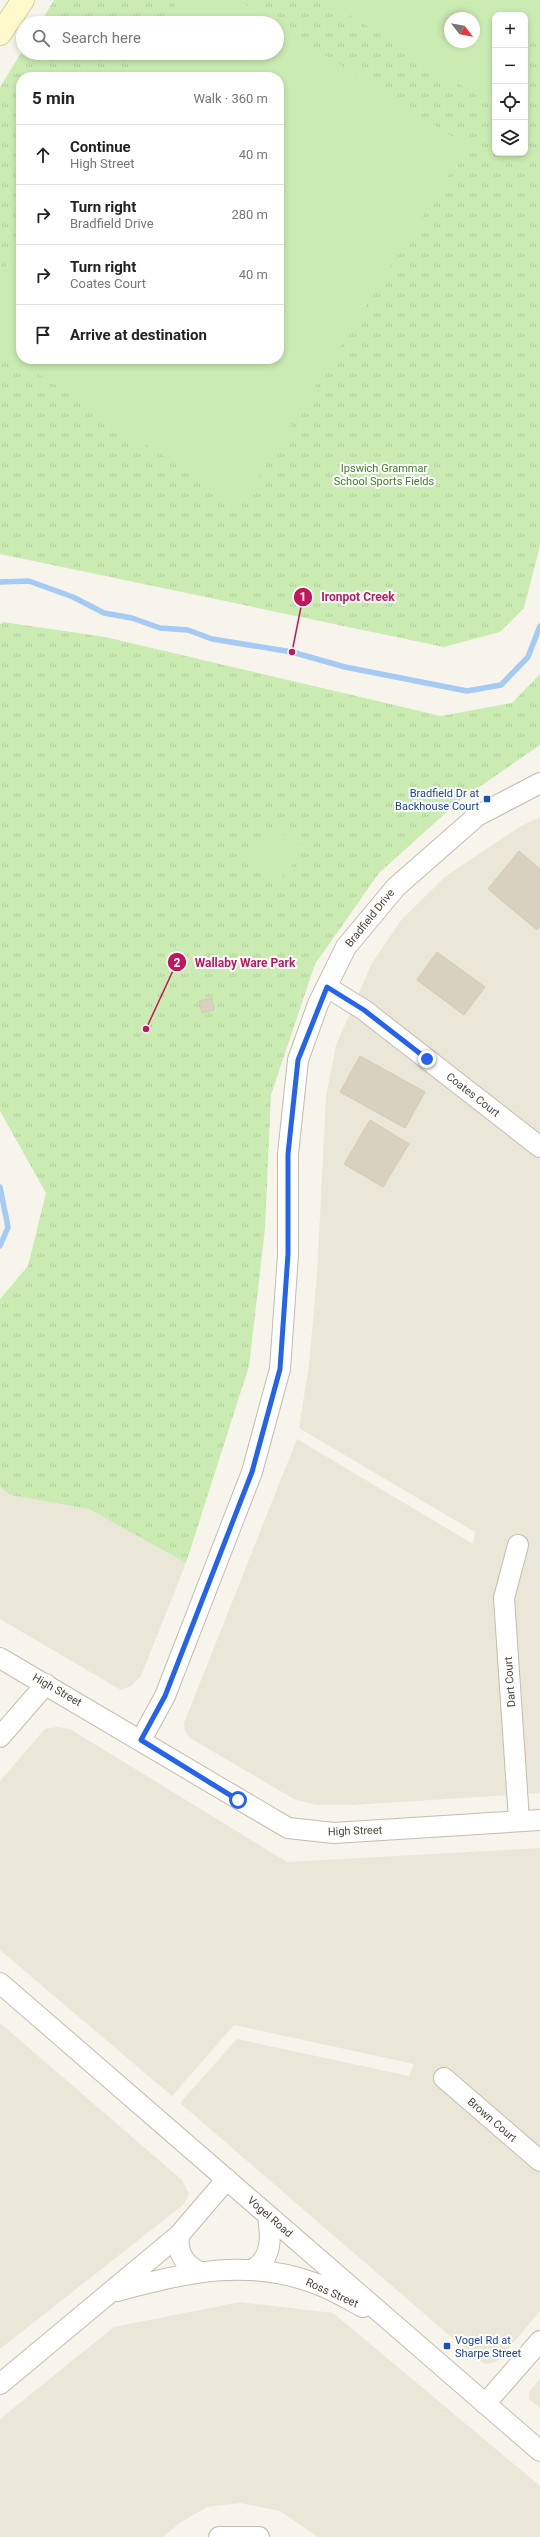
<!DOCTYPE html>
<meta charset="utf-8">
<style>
body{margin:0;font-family:Roboto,sans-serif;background:#f6f6f6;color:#222}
.controls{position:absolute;right:12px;top:12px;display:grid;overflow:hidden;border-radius:8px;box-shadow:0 2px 6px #0003}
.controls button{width:36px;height:36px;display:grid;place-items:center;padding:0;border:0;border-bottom:1px solid #e0e0e0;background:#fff;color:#222;font:20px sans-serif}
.compass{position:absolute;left:444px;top:12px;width:36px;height:36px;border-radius:50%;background:#fff;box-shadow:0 2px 6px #0003;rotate:121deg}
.stop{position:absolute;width:12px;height:12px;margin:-9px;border:3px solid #2563eb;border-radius:50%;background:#fff}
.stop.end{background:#2563eb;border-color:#fff;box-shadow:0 1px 4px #0008}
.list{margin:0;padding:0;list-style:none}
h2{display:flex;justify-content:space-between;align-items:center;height:52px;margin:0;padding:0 16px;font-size:17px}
h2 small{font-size:13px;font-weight:400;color:#767676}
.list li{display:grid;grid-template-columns:26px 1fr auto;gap:12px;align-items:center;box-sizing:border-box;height:60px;padding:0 16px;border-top:1px solid #e0e0e0}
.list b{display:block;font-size:15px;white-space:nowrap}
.list p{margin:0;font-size:13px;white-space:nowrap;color:#767676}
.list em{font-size:13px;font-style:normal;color:#767676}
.icon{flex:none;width:22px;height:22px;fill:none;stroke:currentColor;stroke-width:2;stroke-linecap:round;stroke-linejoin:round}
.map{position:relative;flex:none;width:540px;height:2537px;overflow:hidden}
.search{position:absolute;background:#fff;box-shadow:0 2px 6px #0003;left:16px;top:16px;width:268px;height:44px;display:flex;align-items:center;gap:10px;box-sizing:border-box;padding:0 14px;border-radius:22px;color:#767676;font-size:15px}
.panel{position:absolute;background:#fff;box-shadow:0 2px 6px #0003;left:16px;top:72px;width:268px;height:292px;border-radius:16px}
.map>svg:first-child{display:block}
.residential{fill:#eae7d8}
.park{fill:url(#park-tufts);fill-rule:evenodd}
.pitch{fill:#caebb2;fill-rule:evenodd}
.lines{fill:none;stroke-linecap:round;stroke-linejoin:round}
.stream{stroke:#a5caf4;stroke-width:5.5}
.building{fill:#d8d1bf;stroke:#d3cab2}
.street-casing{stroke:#c2bdac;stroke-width:22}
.secondary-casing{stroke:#d7ce99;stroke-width:24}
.street{stroke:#fff;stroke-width:20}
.secondary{stroke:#fff9cb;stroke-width:22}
.route{stroke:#2563eb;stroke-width:5}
.transit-dot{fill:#1a4fb4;stroke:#fff;stroke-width:1.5}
.labels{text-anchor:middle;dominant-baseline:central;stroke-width:4;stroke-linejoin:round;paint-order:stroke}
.park-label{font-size:11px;fill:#3e8027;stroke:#fff}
.transit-label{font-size:11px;fill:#164399;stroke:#fff;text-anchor:end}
.street-label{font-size:11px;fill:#4b4538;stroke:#fff}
.leader{fill:none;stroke:#c2185b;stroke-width:1.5}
.callout-dot{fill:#c2185b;stroke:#fff;stroke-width:1.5}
.mark-label{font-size:12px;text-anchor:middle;font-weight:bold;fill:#fff}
.callout-label{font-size:12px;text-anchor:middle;font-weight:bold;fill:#c2185b;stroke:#fff;stroke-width:4;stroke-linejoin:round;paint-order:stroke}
</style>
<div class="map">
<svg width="540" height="2537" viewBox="0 0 540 2537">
<defs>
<pattern id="park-tufts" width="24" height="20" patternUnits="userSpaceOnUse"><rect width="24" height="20" fill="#caebb2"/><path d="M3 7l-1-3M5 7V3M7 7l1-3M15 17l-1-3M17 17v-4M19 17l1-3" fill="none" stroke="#afcb9a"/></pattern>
</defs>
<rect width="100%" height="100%" fill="#f6f4eb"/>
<path class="residential" d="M 540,817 L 540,1793 L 352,1805 L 317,1805 L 294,1799 L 190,1738 L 185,1731 L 184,1723 L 297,1439 L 473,1544 L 475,1532 L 299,1428 L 309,1365 L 317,1275 L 326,1097 L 336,1045 L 372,963 L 402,919 L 446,876 L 521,826 Z
M 0,1487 L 10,1495 L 89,1509 L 186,1563 L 141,1676 L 131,1686 L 121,1690 L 0,1619 Z
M 57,1727 L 70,1729 L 287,1862 L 540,1848 L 540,2311 L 497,2362 L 486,2364 L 479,2361 L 180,2103 L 237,2039 L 409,2076 L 414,2064 L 234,2025 L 172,2096 L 0,1950 L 0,1781 L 45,1729 Z
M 0,2023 L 182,2180 L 189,2194 L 184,2204 L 0,2349 Z
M 240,2302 L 333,2313 L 540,2486 L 540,2537 L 318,2537 L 280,2511 L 240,2503 L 207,2507 L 181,2522 L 163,2537 L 0,2537 L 0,2419 L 114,2327 Z
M 540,2379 L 540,2408 L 529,2399 L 529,2392 Z"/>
<path class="park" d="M 54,0 L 540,0 L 540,546 L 524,608 L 500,632 L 444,647 L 0,554 L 0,87 L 23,50 L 23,53 L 277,53 L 277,23 L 40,23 ZM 495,15 L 525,15 L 525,153 L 495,153 ZM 450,18 L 474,18 L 474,42 L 450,42 ZM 21,77 L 279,77 L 279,359 L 21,359 Z
M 3,622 L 105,637 L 441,716 L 512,703 L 540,674 L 540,745 L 459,801 L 379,873 L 315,964 L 271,1095 L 265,1228 L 249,1366 L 186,1563 L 89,1509 L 10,1495 L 0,1487 L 0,1299 L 28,1266 L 46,1193 L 0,1111 L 0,624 Z"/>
<path class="pitch" d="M 178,0 L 239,0 L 275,23 L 163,23 Z
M 326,0 L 540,0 L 540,28 L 525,50 L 525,15 L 495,15 L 495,96 L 490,104 ZM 450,18 L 474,18 L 474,42 L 450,42 Z
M 277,24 L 467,146 L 240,506 L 0,349 L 0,275 L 21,243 L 21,359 L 279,359 L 279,77 L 128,77 L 144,53 L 277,53 Z
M 275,828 L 304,851 L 276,884 L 248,861 Z"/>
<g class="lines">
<path class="stream" d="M 0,582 L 29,581 L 73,597 L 104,613 L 132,618 L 160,628 L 188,630 L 212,639 L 292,652 L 345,667 L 467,691 L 501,685 L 528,657 L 540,626
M 0,1187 L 8,1227 L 0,1246"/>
</g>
<path class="building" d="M 519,851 L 540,869 L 540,926 L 537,930 L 488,889 Z
M 437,952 L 485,987 L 464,1015 L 417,980 Z
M 212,998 L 214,1010 L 202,1013 L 199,1001 Z
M 360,1056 L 425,1092 L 405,1128 L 340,1092 Z
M 370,1120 L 409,1144 L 383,1187 L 344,1164 Z"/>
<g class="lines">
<defs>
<path id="street" d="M 327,987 L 364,1010 L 540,1147
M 518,1545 L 504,1598 L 519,1820
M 0,1658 L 288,1828 L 334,1833 L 540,1820
M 0,1737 L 46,1684
M 141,1740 L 165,1696 L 252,1472 L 280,1369 L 288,1255 L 288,1154 L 298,1060 L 318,1004 L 346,947 L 396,887 L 477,816 L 540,783
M 0,1983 L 540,2451
M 444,2078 L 540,2161
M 179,2235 C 177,2251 183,2264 198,2271
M 251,2270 C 273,2260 271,2236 268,2216
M 117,2291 C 185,2273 247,2257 317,2284 C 333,2290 348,2299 363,2307
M 0,2384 L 179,2235 L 227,2179
M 485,2404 L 540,2341
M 219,2537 L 259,2537"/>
<path id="secondary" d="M 0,34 L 23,0"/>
</defs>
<use href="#street" class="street-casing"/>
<use href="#secondary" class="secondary-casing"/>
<use href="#street" class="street"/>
<use href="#secondary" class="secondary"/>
</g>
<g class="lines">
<path class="route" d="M 238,1800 L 141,1740 L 165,1696 L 252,1472 L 280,1369 L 288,1254 L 288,1154 L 298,1060 L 327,987 L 364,1010 L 427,1059"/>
</g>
<g class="transit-dot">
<rect x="483" y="795" width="8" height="8" rx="2"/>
<rect x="443" y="2342" width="8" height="8" rx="2"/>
</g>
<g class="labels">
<g class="park-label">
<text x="384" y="468">Ipswich Grammar<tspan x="384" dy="13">School Sports Fields</tspan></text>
</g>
<g class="transit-label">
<text x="479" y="793">Bradfield Dr at<tspan x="479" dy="13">Backhouse Court</tspan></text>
<text x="455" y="2340" text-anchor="start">Vogel Rd at<tspan x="455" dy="13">Sharpe Street</tspan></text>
</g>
<g class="street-label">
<text transform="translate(370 918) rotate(-51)">Bradfield Drive</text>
<text transform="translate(473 1095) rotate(38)">Coates Court</text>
<text transform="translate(510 1682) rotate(-94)">Dart Court</text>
<text transform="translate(57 1690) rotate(30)">High Street</text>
<text transform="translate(355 1831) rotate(-2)">High Street</text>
<text transform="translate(492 2120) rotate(41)">Brown Court</text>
<text transform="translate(270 2217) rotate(41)">Vogel Road</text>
<text transform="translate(332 2293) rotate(24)">Ross Street</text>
</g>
</g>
<path class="leader" d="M292 652L303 597M146 1029L177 962"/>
<g class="callout-dot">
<circle cx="292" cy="652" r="4"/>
<circle cx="146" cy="1029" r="4"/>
<circle cx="303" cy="597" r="10"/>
<circle cx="177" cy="962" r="10"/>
</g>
<g class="mark-label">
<text x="303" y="601">1</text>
<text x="177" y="967">2</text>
</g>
<g class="callout-label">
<text x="358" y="601">Ironpot Creek</text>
<text x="245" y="967">Wallaby Ware Park</text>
</g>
</svg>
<div class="controls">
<button>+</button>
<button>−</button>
<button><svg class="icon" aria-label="locate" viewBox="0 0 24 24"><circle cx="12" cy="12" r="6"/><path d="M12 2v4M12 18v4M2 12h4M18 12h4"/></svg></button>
<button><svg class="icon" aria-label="layers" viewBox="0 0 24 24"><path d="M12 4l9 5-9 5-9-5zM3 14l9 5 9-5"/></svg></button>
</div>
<svg class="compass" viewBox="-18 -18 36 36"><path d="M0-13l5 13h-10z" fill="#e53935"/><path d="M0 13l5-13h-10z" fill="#767676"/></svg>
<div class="stop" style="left:238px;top:1800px"></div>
<div class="stop end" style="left:427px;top:1059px"></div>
<div class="search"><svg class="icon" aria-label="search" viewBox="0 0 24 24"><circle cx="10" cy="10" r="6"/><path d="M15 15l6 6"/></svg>Search here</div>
<section class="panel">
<h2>5 min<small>Walk · 360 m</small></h2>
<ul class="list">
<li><svg class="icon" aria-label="ahead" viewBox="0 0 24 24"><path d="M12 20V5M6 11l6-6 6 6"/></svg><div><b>Continue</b><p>High Street</p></div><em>40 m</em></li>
<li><svg class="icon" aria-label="right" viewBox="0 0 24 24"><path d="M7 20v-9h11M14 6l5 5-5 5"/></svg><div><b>Turn right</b><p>Bradfield Drive</p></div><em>280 m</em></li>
<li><svg class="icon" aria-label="right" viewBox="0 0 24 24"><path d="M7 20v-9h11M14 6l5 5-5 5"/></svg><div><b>Turn right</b><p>Coates Court</p></div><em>40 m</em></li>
<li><svg class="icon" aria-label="arrive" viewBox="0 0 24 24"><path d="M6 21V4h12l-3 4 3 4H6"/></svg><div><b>Arrive at destination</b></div></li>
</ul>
</section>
</div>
